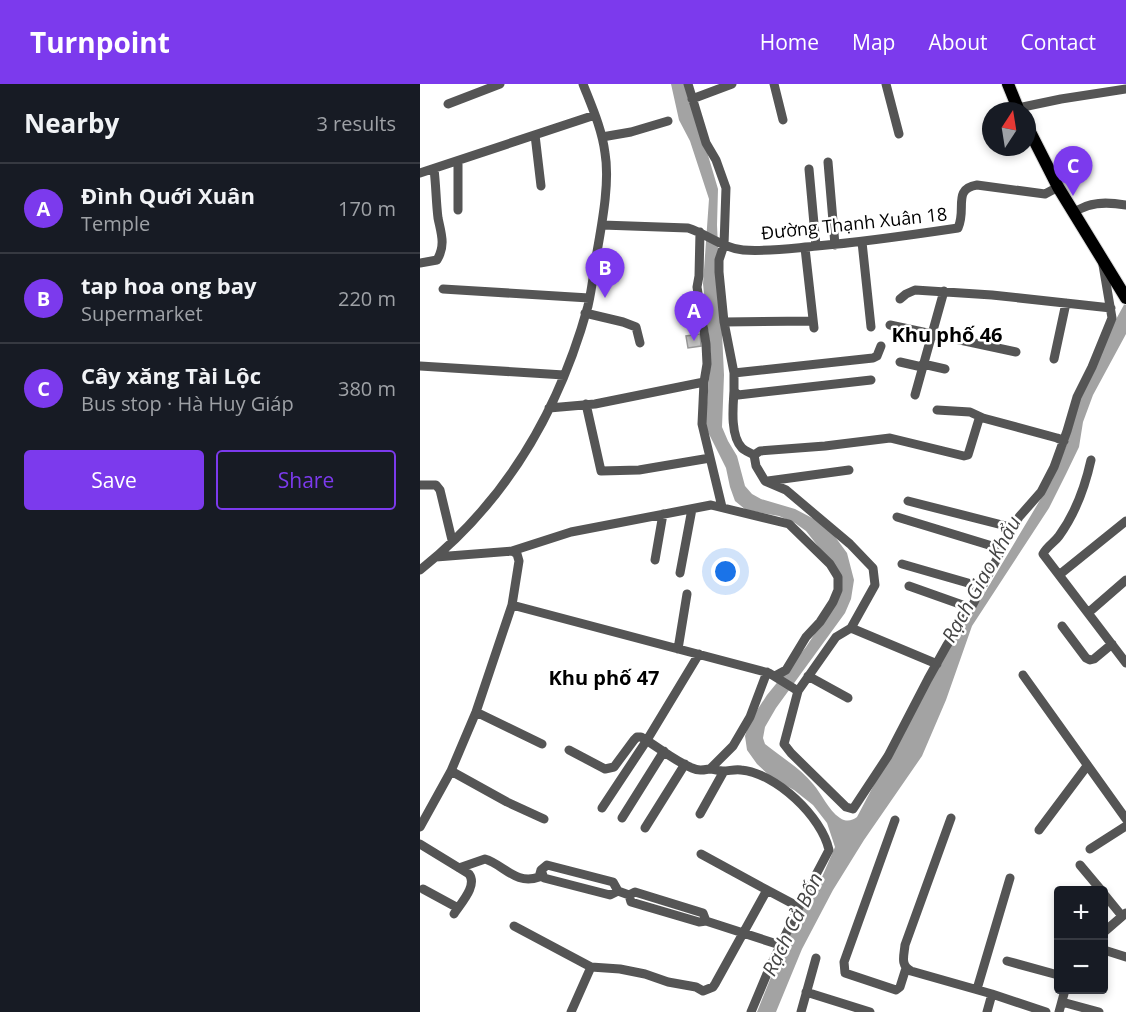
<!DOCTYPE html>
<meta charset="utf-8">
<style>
body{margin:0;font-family:"Open Sans",sans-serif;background:#242831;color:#f1f3f6}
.controls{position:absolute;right:18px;bottom:18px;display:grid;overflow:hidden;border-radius:6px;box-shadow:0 3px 9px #0003}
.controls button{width:54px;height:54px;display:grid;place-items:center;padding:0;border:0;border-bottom:2px solid #363941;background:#171b24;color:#f1f3f6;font:30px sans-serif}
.compass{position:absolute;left:562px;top:18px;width:54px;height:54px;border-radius:50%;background:#171b24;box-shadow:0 3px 9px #0003;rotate:12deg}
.you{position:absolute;left:306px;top:488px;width:21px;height:21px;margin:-15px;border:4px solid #fff;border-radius:50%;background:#1a73e8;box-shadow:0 0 0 9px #1a73e833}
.badge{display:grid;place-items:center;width:39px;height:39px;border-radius:50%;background:#7c3aed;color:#fff;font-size:20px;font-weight:700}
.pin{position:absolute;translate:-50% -50px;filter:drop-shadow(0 2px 3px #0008)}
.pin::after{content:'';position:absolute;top:32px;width:21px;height:18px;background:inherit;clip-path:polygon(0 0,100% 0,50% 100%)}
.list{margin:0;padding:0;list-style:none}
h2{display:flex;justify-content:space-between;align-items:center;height:78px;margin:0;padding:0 24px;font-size:26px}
h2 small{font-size:20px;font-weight:400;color:#9ea1a6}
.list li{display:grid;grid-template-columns:39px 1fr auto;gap:18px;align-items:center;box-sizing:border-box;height:90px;padding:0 24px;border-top:2px solid #363941}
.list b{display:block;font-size:22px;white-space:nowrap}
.list p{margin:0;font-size:20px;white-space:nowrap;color:#9ea1a6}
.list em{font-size:20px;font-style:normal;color:#9ea1a6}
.actions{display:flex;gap:12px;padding:18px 24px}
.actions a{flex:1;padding:14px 0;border:2px solid #7c3aed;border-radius:6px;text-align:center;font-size:21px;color:#7c3aed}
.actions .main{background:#7c3aed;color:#fff}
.map{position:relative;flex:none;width:706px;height:928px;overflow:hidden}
header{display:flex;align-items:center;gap:36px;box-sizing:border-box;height:84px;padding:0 30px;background:#7c3aed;color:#fff}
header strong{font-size:28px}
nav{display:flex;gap:33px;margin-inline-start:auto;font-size:21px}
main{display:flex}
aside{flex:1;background:#171b24}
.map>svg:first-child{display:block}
.water{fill:#a3a3a3}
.building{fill:#c4c4c4;stroke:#999;stroke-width:1.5}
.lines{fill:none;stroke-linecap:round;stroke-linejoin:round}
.major-casing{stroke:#dbdbdb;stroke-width:14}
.minor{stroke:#555;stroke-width:9}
.major{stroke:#000;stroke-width:12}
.labels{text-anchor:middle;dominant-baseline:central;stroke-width:5;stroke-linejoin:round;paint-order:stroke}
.street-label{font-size:18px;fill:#000;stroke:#fff}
.neighbourhood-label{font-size:20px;font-weight:bold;fill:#000;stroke:#fff}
.water-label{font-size:20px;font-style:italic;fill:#444;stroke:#fff}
</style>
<header>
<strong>Turnpoint</strong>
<nav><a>Home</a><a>Map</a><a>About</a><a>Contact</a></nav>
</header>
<main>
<aside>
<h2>Nearby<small>3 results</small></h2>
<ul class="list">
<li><span class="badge">A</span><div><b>Đình Quới Xuân</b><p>Temple</p></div><em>170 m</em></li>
<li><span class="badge">B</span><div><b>tap hoa ong bay</b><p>Supermarket</p></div><em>220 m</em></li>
<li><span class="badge">C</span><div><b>Cây xăng Tài Lộc</b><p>Bus stop · Hà Huy Giáp</p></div><em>380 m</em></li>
</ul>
<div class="actions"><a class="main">Save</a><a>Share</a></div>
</aside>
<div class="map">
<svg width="706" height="928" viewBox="0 0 706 928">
<rect width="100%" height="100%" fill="#fff"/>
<path class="water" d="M 251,0 L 267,0 L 298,105 L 297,141 L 304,291 L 302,343 L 308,357 L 317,372 L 325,402 L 332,410 L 341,415 L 375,425 L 396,436 L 413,450 L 427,469 L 434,496 L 431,515 L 425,529 L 356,624 L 345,643 L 343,654 L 345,660 C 361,673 380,684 393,700 C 402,710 408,726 420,734 C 426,738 432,737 437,733 L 527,562 L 561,515 L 632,396 L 646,362 L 654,325 L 681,263 L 706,217 L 706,250 L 673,311 L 663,338 L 659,363 L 646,390 L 629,424 L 552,542 L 526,616 L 502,672 L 444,756 L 413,806 L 382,865 L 356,928 L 337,928 L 366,856 L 388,812 L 402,793 L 415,763 L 407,739 L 393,721 L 374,706 L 352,694 L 337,680 L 327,666 L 325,652 L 330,637 L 347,611 L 386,563 L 409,528 L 419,507 L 416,485 L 386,447 L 375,439 L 359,432 L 326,426 L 315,417 L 310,403 L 306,384 L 285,342 L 291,272 L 283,200 L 289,115 L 270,57 L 259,36 Z"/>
<path class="building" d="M 280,250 L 281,262 L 268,264 L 266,252 Z"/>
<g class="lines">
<defs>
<path id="major" d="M 588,0 L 599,27
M 607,42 L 638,103 L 706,214"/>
</defs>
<use href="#major" class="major-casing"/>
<path class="minor" d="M 268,0 L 286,59 L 296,76 L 306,104 L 304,161 L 299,176 L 299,188 L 304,238 L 314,289 L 314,307 L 318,311 L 451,296
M 354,0 L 363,36
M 466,0 L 479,50
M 272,15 L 312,0
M 28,20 L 80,0
M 598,24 L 641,15 L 706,5
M 115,51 L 121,102
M 182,53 L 211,48 L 248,37
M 408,78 L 415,161
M 389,85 L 396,162
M 0,89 L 175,31
M 38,126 L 38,77
M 654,129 C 668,117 688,118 706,121
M 182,141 L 268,144 C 287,150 303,164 323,166 C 347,168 373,164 397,162 C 444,158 491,151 538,144 C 547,125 532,105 557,101 L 625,110 L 638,103
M 280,148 L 279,192 L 277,203 L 286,260 L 287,280 L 284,298 L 282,340 L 302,423
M 442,158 L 451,243
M 385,164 L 394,244
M 0,179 L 17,176 C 26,161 21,149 18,134 C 16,118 16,101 14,85
M 23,205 L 169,214
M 480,215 L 486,210 L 495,206 L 572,211 L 691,224
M 165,229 L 203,238 L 216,243 L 220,259
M 304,238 L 393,237
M 470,241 L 596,268
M 634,275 L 646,219
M 480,278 L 502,283
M 503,280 L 525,285
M 0,282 L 144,291
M 314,289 L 453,274 L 457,272 L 461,262
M 314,307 C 313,322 310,352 322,364 C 325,367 331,369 334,371
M 495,311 L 524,207
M 166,320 L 181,387 L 219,386 L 290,374
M 129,324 L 175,320 L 284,298
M 517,326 L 550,328 L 563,334
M 644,357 L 637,354 L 563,334 L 559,335 L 548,371 L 544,372 L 470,354 L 405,362 L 340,367 L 334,371 L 336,382 L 345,397 L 366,406 L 430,460 L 453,484 L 455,501 L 431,544 L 416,553 L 378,607 L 364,660 L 371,669 L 426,723 L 433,725 L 468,672 L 508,595 L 527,561 L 551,524 L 599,433 L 621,408 L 634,383 L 647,347 L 657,313 L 672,283 L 692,234 L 683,181
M 671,376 C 665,403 655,430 639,452 C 634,459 627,462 623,470 L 706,579
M 348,397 L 429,386
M 0,401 L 16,401 L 20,406 L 32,456
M 488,417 L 594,444
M 477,433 L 582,465
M 16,473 L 92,467 L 151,448 L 291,421 L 369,440 L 410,480 L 418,493 L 418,506 L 413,518 L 400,538 L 386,553 L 366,586 L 355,592
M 235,476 L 243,430
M 482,480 L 548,499 L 561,505
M 0,486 C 86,418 139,327 168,222 C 172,205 174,186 177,168 C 182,139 190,98 185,69 C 182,45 172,23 163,0
M 260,489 L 272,425
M 639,491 L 706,437
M 489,502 L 551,524
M 92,521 L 349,589 L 378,607
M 668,529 L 706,496
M 642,542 L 666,574 L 670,576 L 674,575 L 692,560
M 431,544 L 517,580
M 258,565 L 267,510
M 603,591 L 706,735
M 388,592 L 428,614
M 56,628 L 122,660
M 290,685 L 313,662 L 330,633 L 347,588
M 31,687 L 87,718 L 124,735
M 182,724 L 227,656 L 279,570
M 280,730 L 304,687
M 202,734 L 244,667
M 531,734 L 485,861 C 484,872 480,881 491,887 L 572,910 L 626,928
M 475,736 L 424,878 L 425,889 L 476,906 L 480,903 L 486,884
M 0,743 L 31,687 L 56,628 L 92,521 L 99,477 L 97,470 L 92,467
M 225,744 L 265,680
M 619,746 L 667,682
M 0,760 L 49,790 C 58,802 40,820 34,830
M 670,765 L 706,742
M 281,770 L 347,806
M 660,781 L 681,806
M 39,784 L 65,775 C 83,780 96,802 119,793 L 121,786
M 3,805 L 38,824
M 198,807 L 190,811 L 124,794 L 121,786 L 127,781 L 193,798 L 198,807 L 209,811
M 684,810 L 702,832
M 286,837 L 283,829 L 215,808 L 209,811 L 211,818 L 279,838 L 286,837 L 360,861
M 94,842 L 171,883 L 200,885 L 225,890 L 248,898 L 276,903 L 283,907 L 293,903 L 295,900 L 347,806 L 379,823 L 409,766 C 402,733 356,689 321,686 C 315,685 309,687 303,687 C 299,687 294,685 289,685 C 283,686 279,687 272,684 C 254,677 237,662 221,653 L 217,653 L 214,656 L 194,683 L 185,685 L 149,666
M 684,848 L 706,829
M 684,866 L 706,873
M 587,877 L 638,891
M 557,905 L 590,794
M 386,908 L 450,928
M 642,918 L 679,928
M 151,928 L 171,883
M 331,928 L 349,885 L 379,823
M 381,928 L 396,874
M 567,928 L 572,910
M 639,928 L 645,906"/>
<use href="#major" class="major"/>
</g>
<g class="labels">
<g class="street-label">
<text transform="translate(434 139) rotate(-6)">Đường Thạnh Xuân 18</text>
</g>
<g class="neighbourhood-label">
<text x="527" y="250">Khu phố 46</text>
<text x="184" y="593">Khu phố 47</text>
</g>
<g class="water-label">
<text transform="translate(561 495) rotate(-61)">Rạch Giao Khẩu</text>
<text transform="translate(372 840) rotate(-64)">Rạch Cả Bốn</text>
</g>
</g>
</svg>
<div class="controls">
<button>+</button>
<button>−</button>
</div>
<svg class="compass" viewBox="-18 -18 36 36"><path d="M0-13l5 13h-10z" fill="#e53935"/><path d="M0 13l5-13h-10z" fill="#9ea1a6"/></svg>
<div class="you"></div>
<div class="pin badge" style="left:274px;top:257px">A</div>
<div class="pin badge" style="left:185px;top:214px">B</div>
<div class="pin badge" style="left:653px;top:112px">C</div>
</div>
</main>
